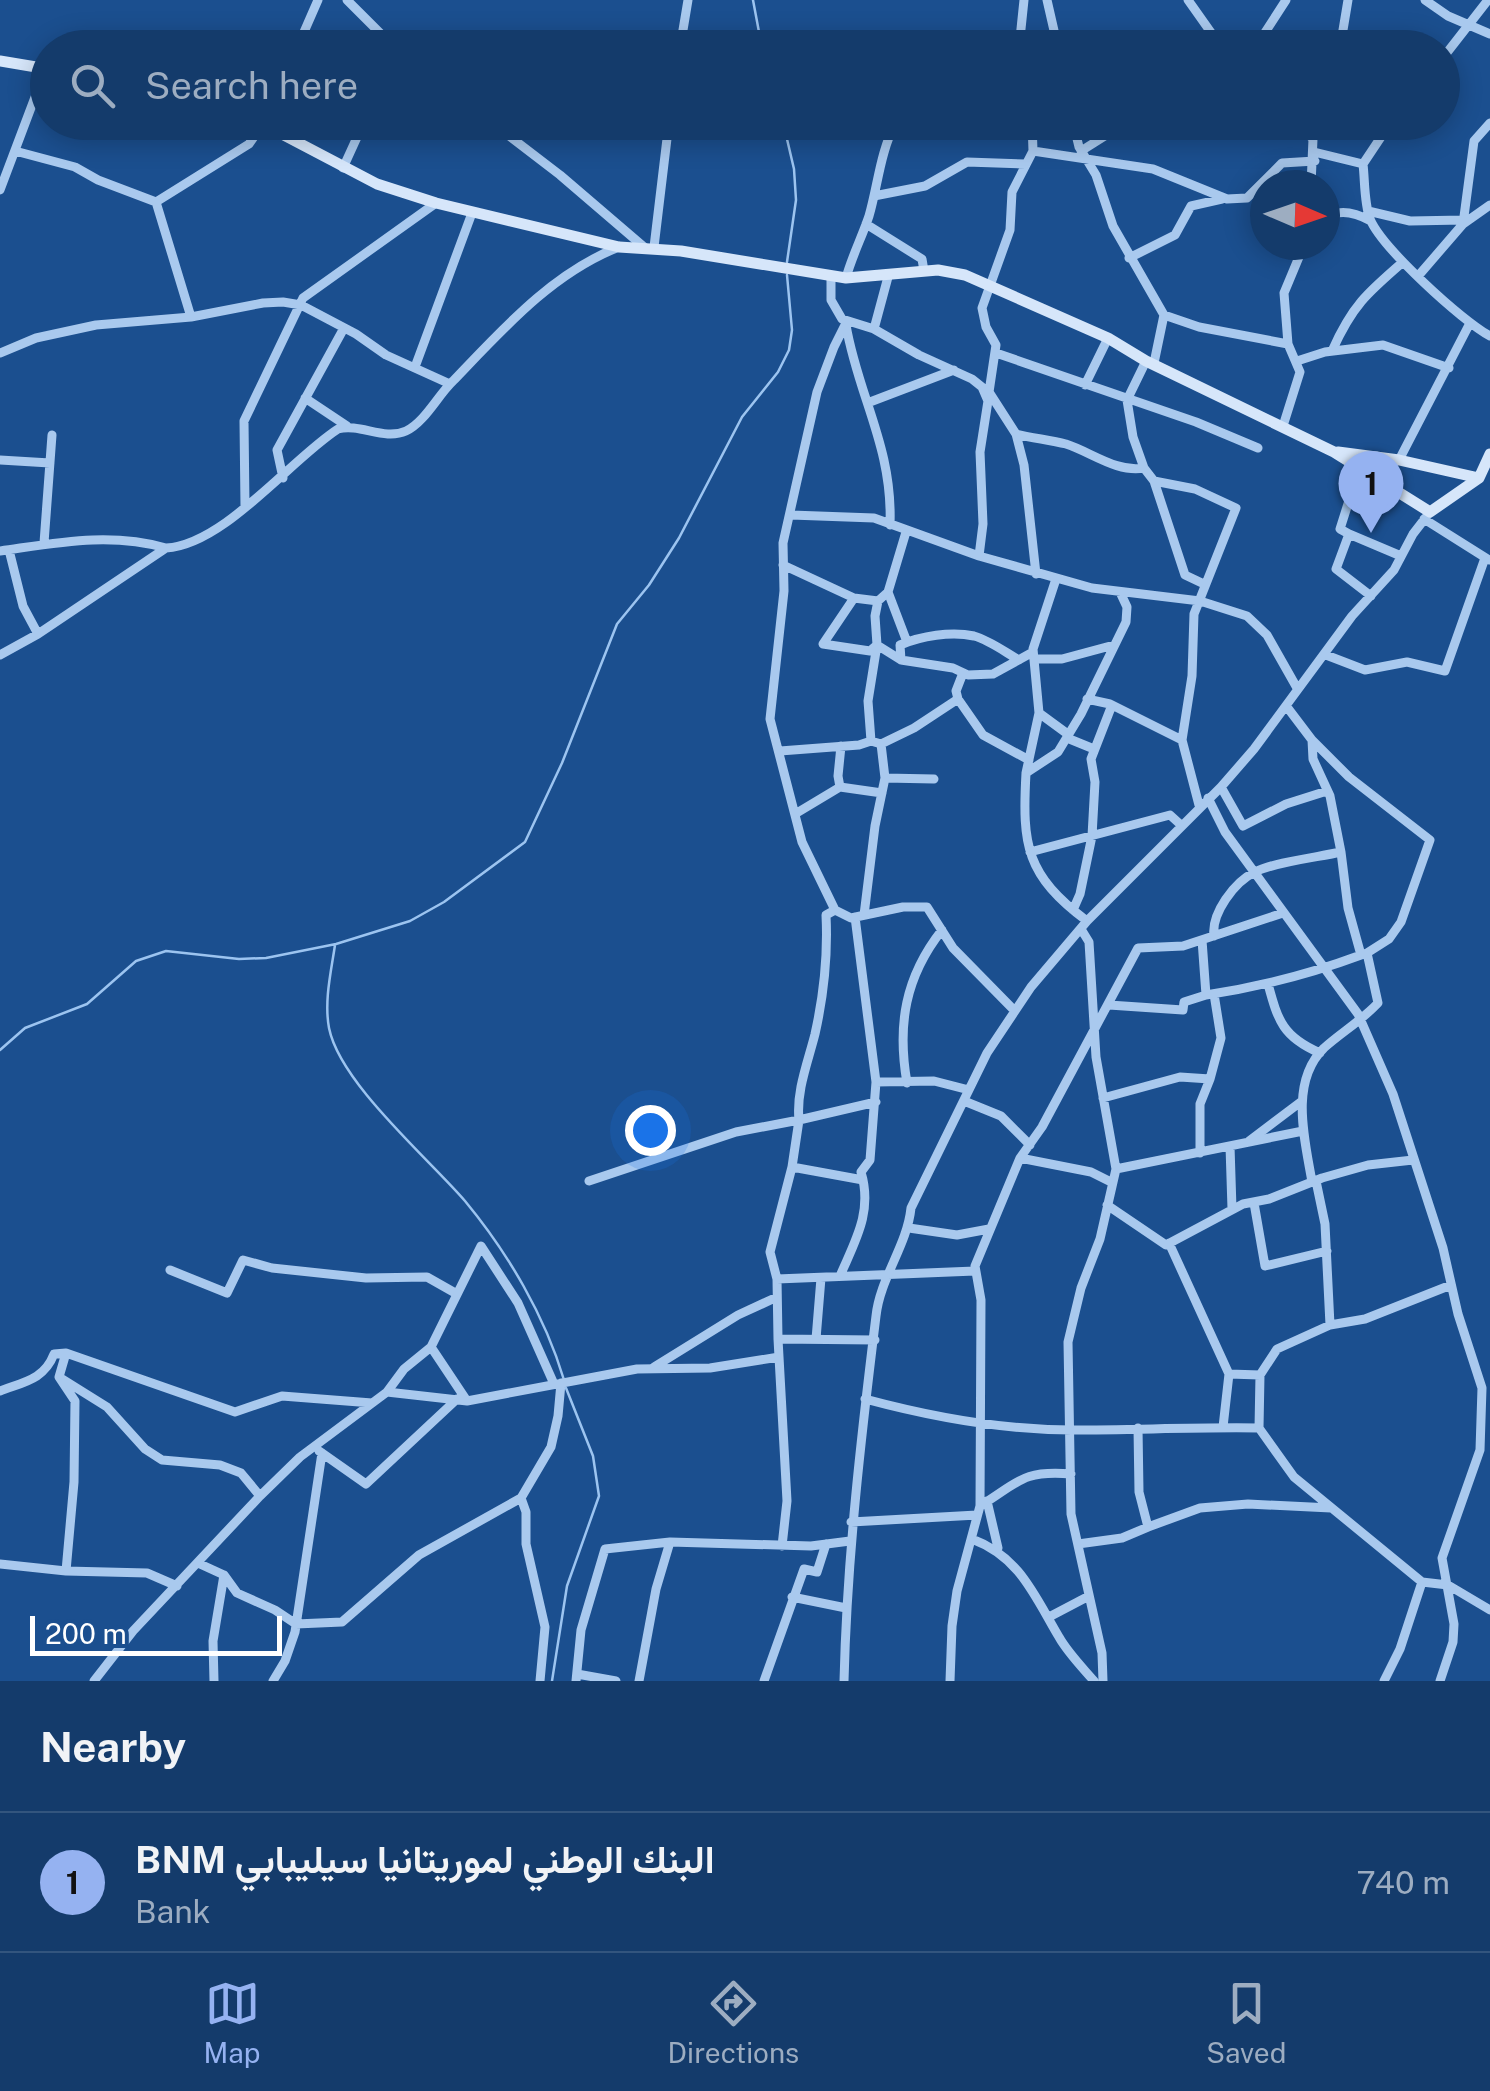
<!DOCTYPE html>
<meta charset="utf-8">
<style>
body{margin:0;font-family:"Public Sans",Vazirmatn,sans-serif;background:#1d4271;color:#f1f3f6}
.compass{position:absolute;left:1250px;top:170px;width:90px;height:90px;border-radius:50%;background:#143b6b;box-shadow:0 5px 25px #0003;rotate:92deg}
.scale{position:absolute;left:30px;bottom:25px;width:252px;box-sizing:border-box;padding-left:10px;border:5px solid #fff;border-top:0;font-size:28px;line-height:35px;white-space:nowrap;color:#fff;-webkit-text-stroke:8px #1b4f8f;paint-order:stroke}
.you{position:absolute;left:650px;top:1130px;width:35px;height:35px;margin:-25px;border:8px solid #fff;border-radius:50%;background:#1a73e8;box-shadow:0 0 0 15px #1a73e833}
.badge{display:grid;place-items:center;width:65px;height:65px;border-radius:50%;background:#95b2f1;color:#111;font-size:32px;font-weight:700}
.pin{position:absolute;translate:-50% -82px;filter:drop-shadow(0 2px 5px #0008)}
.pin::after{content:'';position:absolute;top:52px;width:35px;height:30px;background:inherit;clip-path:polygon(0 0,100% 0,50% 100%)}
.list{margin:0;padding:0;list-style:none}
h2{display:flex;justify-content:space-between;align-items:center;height:130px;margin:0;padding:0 40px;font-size:42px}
h2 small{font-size:32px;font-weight:400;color:#9dadc1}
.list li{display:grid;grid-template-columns:65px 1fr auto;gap:30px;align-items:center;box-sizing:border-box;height:140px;padding:0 40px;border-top:2px solid #33557e}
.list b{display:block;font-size:38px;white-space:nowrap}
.list p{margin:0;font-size:32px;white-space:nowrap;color:#9dadc1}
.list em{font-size:32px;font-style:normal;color:#9dadc1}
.icon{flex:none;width:55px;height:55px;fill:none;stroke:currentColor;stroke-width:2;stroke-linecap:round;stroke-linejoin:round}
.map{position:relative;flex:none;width:1490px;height:1681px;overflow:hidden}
.search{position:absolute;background:#143b6b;box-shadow:0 5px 25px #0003;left:30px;right:30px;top:30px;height:110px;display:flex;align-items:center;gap:25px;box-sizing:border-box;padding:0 35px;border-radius:55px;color:#9dadc1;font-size:38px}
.sheet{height:270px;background:#143b6b}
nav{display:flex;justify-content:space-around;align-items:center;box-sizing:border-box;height:140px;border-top:2px solid #33557e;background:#143b6b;font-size:28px;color:#9dadc1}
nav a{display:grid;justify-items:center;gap:5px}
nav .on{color:#95b2f1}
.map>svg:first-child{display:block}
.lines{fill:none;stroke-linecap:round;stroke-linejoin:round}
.stream{stroke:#9cc4f0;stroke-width:2.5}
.street{stroke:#a9c9ee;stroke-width:9}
.secondary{stroke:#d6e6fa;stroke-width:11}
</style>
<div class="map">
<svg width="1490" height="1681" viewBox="0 0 1490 1681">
<rect width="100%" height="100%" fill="#1b4f8f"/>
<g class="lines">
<path class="stream" d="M 753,0 L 762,48
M 783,122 L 794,169 L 796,200 L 787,262
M 335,945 C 331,972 324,1001 329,1028 C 340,1083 428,1158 465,1201 C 508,1253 545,1316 564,1380
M 0,1050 L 25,1028 L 87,1004 L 136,961 L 166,951 L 239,959 L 266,958 L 336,944 L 410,921 L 444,902 L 525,842 L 562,763 L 617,624 L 649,585 L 679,538 L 742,417 L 778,372 L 789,350 L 792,330 L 787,275
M 552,1681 L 567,1586 L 599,1496 L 593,1456 L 566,1388"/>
<path class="street" d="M 347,0 L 395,48
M 1047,0 L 1058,48
M 1188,0 L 1222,48
M 1425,0 L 1448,16 L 1490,34
M 297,48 L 318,0
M 680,48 L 688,0
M 1019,48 L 1024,0
M 1255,48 L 1286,0
M 1340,48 L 1348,0
M 1442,59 L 1488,0
M 491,122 L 560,175 L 644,247
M 1032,122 L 1033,151 L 1012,192 L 1010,230 L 982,308 L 986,327 L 996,345 L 989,392 L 1016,434 L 1024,465 L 1036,574
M 1073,122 L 1079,147 L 1096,175 L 1113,226 L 1164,315 L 1154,363
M 1296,122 L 1313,139
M 15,151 L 75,167 L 98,180 L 156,202
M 1033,151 L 1153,169 L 1227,199 L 1247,198 L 1282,163 L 1315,161
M 1081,151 L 1127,122
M 1314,152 L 1363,164 L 1391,122
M 1363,164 C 1365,181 1364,203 1370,219 C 1382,248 1462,321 1490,336
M 343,168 L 364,122
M 1311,185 L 1313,139 L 1322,122
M 0,190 L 46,68
M 874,196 L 925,186 L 967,162 L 1026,164
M 156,202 L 249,144 L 264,122
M 156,202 L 191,317
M 1368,211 L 1410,221 L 1463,220
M 1325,219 C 1338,208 1356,213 1371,221
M 866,224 L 922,259 L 924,271
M 1463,224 L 1474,141 L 1490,123
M 654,247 L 669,122
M 1129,258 L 1175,235 L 1191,206 L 1222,199
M 1419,275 L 1463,224 L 1490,205
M 831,276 L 831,300 L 842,319 L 874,329 L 919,355 L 972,379 L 982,387 L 988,401 L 980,452 L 983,524 L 979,556
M 846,278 C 852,256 862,237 869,216 C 878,185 880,152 896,122
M 1164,315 L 1199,327 L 1288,344
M 847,321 L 834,347 L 817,392 L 783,543 L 784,591 L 770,719 L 802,842 L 835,910 L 851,918 L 903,907 L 927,907 L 953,948 L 1015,1011
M 846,325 C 858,396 893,447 890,525
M 874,329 L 888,277
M 1332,351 C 1352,306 1367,293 1403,262
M 0,353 L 36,338 L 96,325 L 191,317 L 263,303 L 283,302 L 301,305 L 356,334 L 386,355 L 450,384
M 996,353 L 1196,422 L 1258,448
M 1146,361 L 1127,400 L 1133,437 L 1144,468 L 1154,481 L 1185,575 L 1204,584
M 1297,361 L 1325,352 L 1383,345 L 1449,368
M 415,367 L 472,213
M 1085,385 L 1108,338
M 305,398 L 347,426
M 870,402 L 954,370
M 1283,426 L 1300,372 L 1288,344 L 1284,293 L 1304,245
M 1016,434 C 1032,438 1050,440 1066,444 C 1091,452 1117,473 1144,468
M 0,460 L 50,463
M 1399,460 L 1470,323
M 283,478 L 277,450 L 344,328
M 1154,481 L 1195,489 L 1236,508 L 1194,614 L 1192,676 L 1182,740 L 1199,805
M 245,507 L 244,421 L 303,298 L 436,203
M 791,515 L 874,518 L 979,556 L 1092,588 L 1200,601 L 1247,616 L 1267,635 L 1297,688
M 1424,519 L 1489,560
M 1349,534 L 1340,529 L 1359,469
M 44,543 L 52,435
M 9,550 L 23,606 L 38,634
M 0,551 C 57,543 109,532 166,548
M 783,565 L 854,598 L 878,601 L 888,592 L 906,532
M 888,592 L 907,642
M 1371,596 L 1336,569 L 1349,534 L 1401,556
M 854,598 L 823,644 L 870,651 L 877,645 L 901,660 L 953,668 L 968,675 L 993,674 L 1033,652
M 0,655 L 38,634 L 166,548 C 224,545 291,459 338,429 C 360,423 384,441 406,431 C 425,422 438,395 453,381 C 502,330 552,273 619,247
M 1326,655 L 1365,670 L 1407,662 L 1445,671 L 1485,558
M 1035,659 L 1062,659 L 1114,645
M 901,660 L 900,645 C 921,636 951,631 974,636 C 989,640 1005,652 1019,660
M 958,699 L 956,691 L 963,673
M 1087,699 L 1110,704 L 1182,740
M 1287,707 L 1312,740 L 1349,777 L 1430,840 L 1401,922 L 1389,939 L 1367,953
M 1039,713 L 1069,735
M 1067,738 L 1094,749
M 881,744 L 914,728 L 958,699 L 983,735 L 1029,760
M 780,751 L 859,745 L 871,741
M 1026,773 L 1039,713 L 1033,649 L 1056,579
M 885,778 L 934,779
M 840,787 L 838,776 L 841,746
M 1221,787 L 1243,826 L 1286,804 L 1327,791
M 1208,798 L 1225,832 L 1358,1014 L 1393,1094 L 1443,1248 L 1458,1314 L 1482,1388 L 1480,1450 L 1442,1558 L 1454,1624 L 1453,1642 L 1440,1681
M 795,814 L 840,787 L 882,793
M 1030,852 L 1170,815 L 1181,825
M 1073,910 L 1080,894 L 1092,836 L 1095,782 L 1091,759 L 1112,705
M 864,915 L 875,826 L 885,778 L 881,744 L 871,741 L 868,701 L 877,645 L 875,616 L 878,601
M 855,917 L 876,1082 L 934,1081 L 969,1090
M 1087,921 C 1026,875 1022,846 1026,773 L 1058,752 L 1081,714 L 1126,622 L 1127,607 L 1120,592
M 1081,929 L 1089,942 L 1096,1057 L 1116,1169 L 1100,1239 L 1081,1288 L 1068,1342 L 1071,1514 L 1102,1653 L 1103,1681
M 1214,936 C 1211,914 1234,882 1255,872 C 1274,862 1319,857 1341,852
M 1202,940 L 1206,995 C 1259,987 1310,974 1361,955 L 1348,908 L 1341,852 L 1330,796 L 1313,759 L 1312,740
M 1268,984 C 1278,1021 1283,1037 1320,1053
M 1109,1005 L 1183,1010 L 1184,1002 L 1206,995
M 1210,1079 L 1221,1038 L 1214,994
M 907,1083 C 897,1025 905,977 942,930
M 1103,1098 L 1180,1077 L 1210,1079 L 1200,1104 L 1200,1153
M 964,1101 L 1001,1116 L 1030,1145
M 876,1102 L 799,1120 L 792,1167 L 770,1252 L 777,1279 L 975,1271
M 1249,1141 L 1302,1101
M 1230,1146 L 1232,1209
M 1020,1158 L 1091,1172 L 1111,1182
M 792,1167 L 863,1180
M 1116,1169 L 1303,1131
M 589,1181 L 736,1132 L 799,1120 C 796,1091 808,1062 815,1034 C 824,994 828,955 826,915 L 835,910
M 1316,1181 L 1325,1224 L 1330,1325
M 1312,1182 C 1305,1140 1289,1082 1324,1048 C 1342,1032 1361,1021 1378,1003 L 1367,953 L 1363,954
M 1254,1203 L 1265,1266 L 1327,1251
M 1107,1205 L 1166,1245 L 1243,1204 L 1269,1199 L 1322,1178 L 1368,1165 L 1413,1160
M 909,1228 L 957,1235 L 989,1229
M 1169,1243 L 1229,1374 L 1260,1375 L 1277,1349 L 1330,1325 L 1365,1319 L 1451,1285
M 170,1270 L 227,1293 L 243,1260 L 272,1268 L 366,1278 L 427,1277 L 457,1294
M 840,1276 C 855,1241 873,1212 861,1172 L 870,1160 L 876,1082
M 777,1279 L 778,1339 L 875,1340
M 778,1339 L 787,1501 L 782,1546
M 816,1339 L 821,1278
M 66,1353 L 59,1377 L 75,1401 L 74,1482 L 66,1571
M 654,1367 L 738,1315 L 777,1297
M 59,1377 L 107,1407 L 145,1449 L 162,1460 L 220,1465 L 241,1473 L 260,1496
M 0,1391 C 23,1382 44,1380 54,1354 L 66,1353 L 235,1412 L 282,1396 L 372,1403
M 387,1392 L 404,1369 L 431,1347
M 865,1399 C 932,1417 1003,1430 1072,1430 C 1135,1430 1197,1427 1259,1428 L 1294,1477 L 1422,1582 L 1448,1585 L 1490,1610
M 467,1401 L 431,1347 L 481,1246 L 518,1303 L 554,1384
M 1223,1427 L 1229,1374
M 1259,1428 L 1260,1375
M 319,1451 L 366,1484 L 457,1399
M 521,1498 L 526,1512 L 526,1544 L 545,1627 L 540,1681
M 987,1501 L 998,1548
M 980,1506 C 1019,1482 1022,1470 1071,1474
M 851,1522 L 977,1515
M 1148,1527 L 1200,1508 L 1248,1504 L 1331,1508
M 972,1539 C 1020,1557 1034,1595 1059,1637 C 1068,1653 1082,1667 1094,1681
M 1078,1544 L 1122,1538 L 1148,1527 L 1139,1492 L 1138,1428
M 0,1564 L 66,1571 L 147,1573 L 177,1586
M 200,1564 L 224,1575 L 237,1593 L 275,1610 L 296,1624 L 342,1622 L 419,1555 L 521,1498 L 551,1447 L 558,1416 L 561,1383
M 792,1597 L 846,1608
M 1049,1617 L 1089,1596
M 577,1674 L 616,1681
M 94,1681 L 133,1631 L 260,1496 L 300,1457 L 387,1392 L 467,1401 L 637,1369 L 710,1368 L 779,1357
M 214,1681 L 213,1641 L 224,1575
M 273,1681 L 285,1661 L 295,1632 L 322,1453
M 576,1681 L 581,1630 L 605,1549 L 670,1542 L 811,1546 L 850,1541
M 639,1681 L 656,1589 L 670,1542
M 764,1681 L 804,1569 L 817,1572 L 826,1544
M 844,1681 C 847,1558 861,1438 876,1316 C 880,1278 907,1246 911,1208 L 987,1053 L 1031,987 L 1087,921 L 1221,787 L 1254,749 L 1352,616 L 1394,570 L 1413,534 L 1430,512
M 950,1681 L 952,1626 L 957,1591 L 980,1506 L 981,1300 L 975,1266 L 1020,1158 L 1042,1127 L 1138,948 L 1183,946 L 1283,913
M 1384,1681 L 1400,1649 L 1422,1582"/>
<path class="secondary" d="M 0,61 L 48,69
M 235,122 L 276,131 L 377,184 L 436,203 L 619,247 L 681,251 L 846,278 L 938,270 L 965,275 L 1108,338 L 1146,361 L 1334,452 L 1430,512 L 1479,478 L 1490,454
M 1338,452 L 1399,460 L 1479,478"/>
</g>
</svg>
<svg class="compass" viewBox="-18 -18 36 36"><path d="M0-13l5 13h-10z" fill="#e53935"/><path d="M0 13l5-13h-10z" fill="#9dadc1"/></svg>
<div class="scale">200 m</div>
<div class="you"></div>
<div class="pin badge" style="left:1371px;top:533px">1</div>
<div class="search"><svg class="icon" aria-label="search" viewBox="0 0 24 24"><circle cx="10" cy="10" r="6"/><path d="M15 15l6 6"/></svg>Search here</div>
</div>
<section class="sheet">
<h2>Nearby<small></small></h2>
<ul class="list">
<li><span class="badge">1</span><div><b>BNM البنك الوطني لموريتانيا سيليبابي</b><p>Bank</p></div><em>740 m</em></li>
</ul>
</section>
<nav>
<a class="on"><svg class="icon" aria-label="map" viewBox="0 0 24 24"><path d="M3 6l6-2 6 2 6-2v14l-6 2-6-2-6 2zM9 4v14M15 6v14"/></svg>Map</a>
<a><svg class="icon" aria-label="directions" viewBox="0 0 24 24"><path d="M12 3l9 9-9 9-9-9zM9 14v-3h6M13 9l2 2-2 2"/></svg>Directions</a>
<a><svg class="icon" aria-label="saved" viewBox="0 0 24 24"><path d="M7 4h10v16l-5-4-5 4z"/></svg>Saved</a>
</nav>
